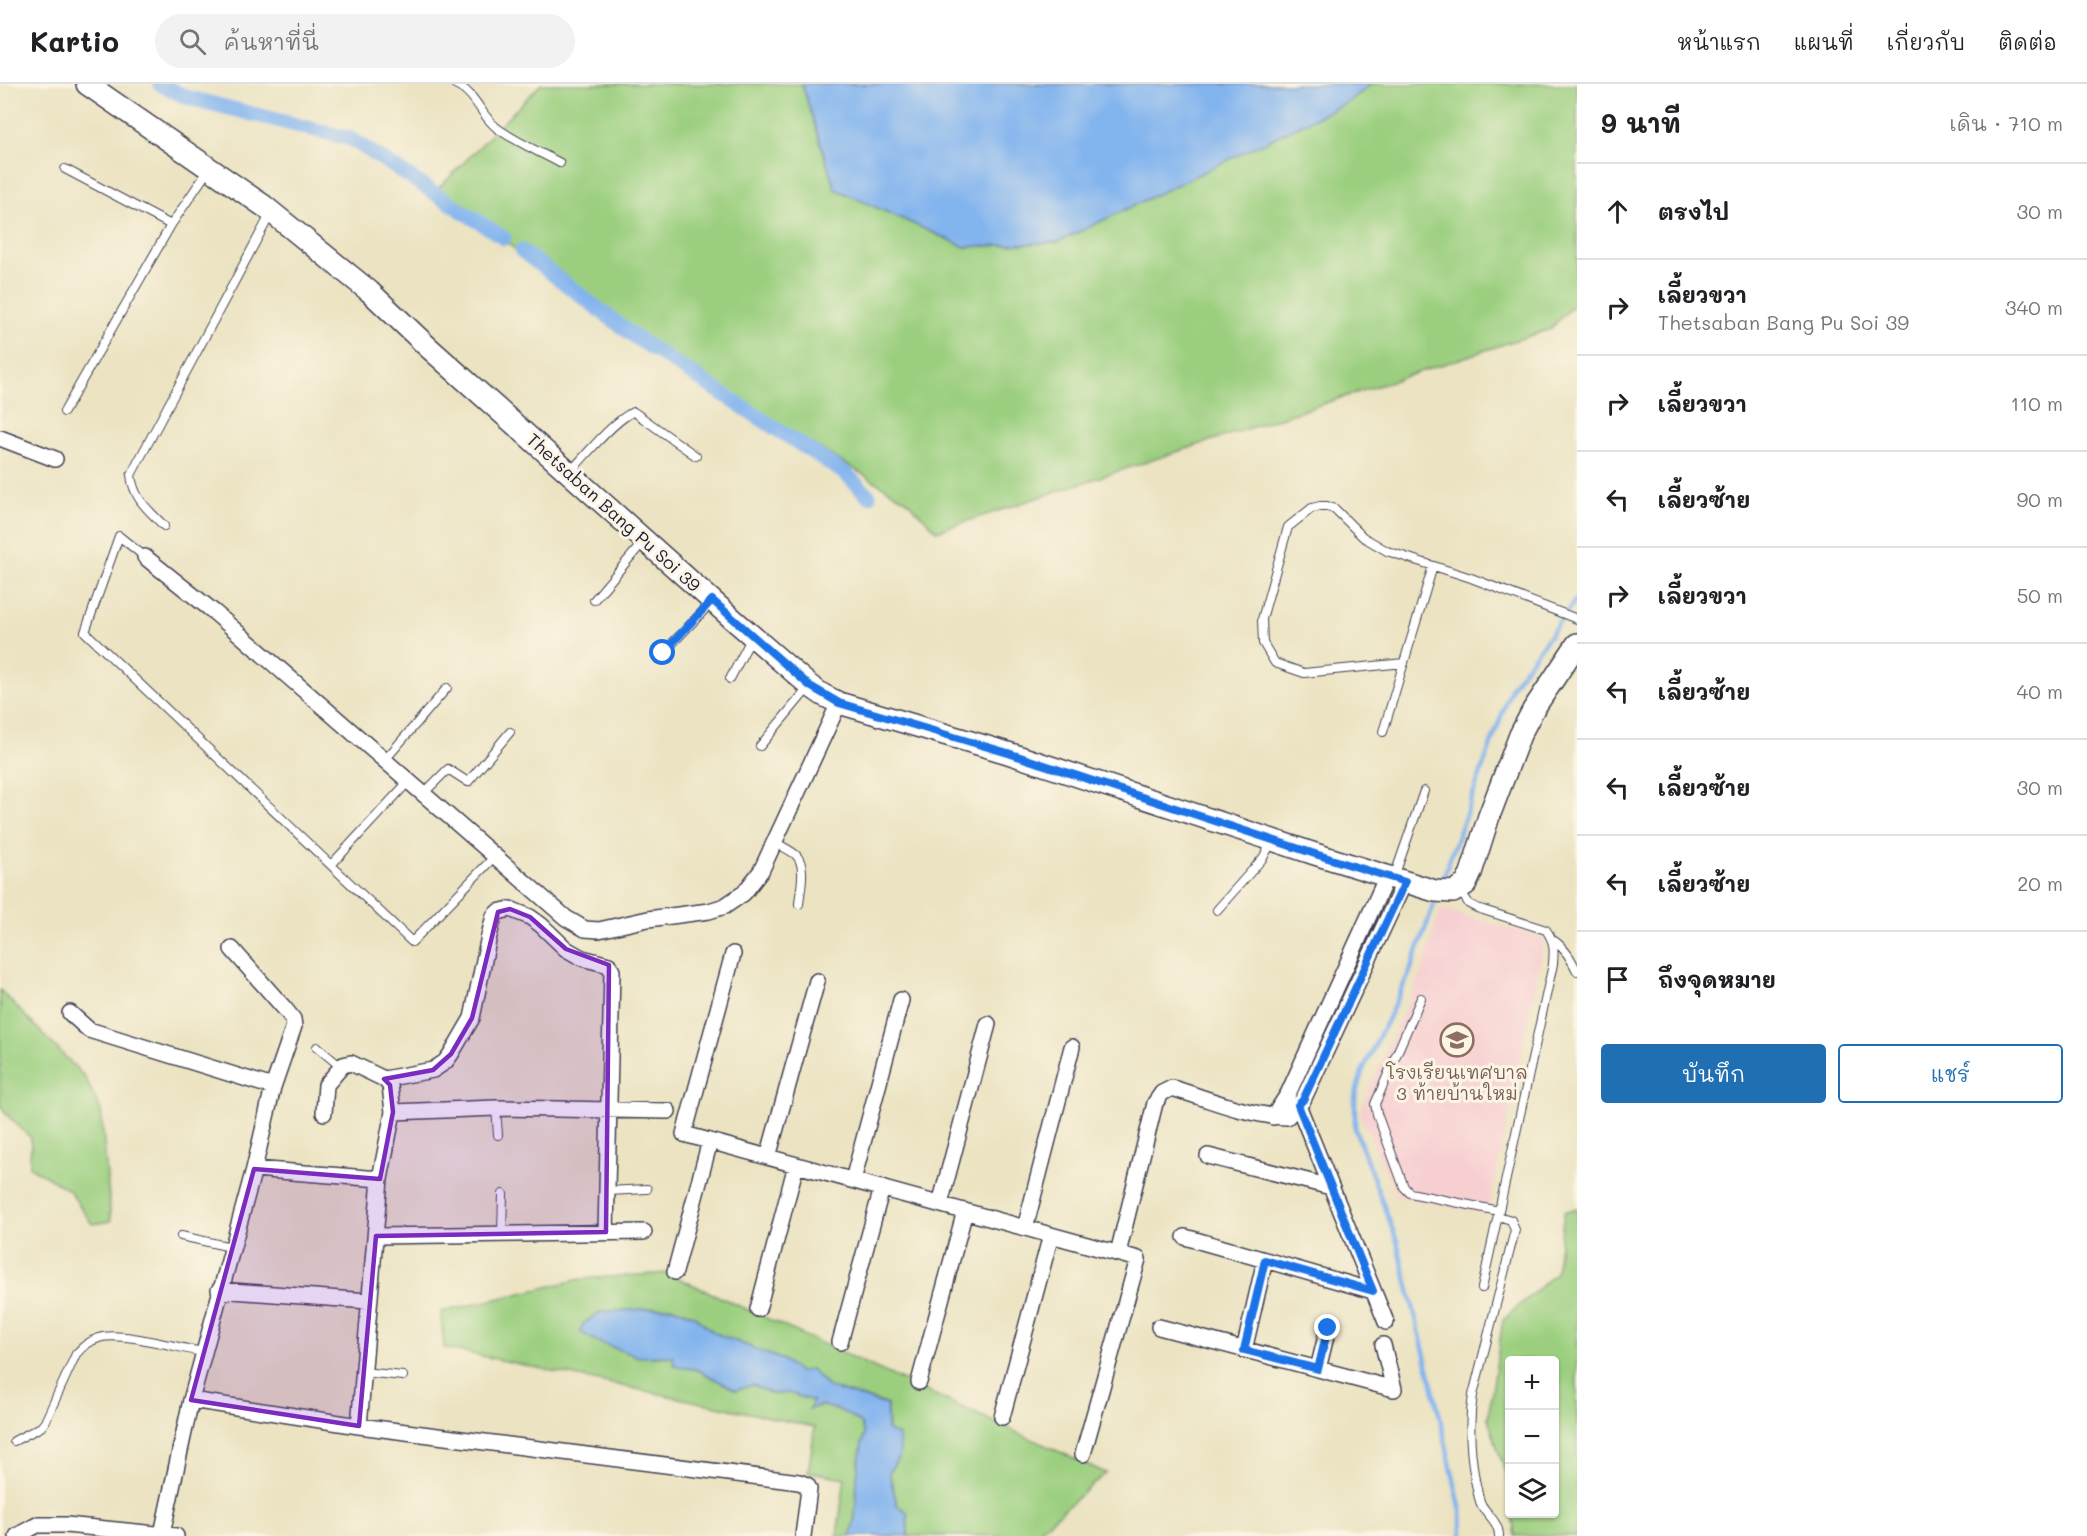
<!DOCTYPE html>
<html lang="th">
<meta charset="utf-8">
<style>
body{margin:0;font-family:Mali,"Playpen Sans Thai",sans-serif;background:#f2f2f2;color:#202124}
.controls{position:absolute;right:18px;bottom:18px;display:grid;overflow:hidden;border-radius:6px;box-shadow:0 2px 4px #0004}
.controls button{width:54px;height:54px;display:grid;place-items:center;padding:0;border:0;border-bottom:2px solid #e0e0e0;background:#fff;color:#202124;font:30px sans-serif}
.stop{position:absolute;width:18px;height:18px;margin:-14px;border:4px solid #1a73e8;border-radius:50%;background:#fff}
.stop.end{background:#1a73e8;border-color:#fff;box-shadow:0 2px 6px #0008}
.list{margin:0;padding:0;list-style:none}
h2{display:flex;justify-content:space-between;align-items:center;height:78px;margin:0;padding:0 24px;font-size:26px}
h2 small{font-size:20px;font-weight:400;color:#757577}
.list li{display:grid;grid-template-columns:39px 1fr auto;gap:18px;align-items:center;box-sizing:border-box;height:96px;padding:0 24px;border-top:2px solid #e0e0e0}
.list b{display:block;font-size:22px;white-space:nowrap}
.list p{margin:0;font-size:20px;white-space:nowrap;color:#757577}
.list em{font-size:20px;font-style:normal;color:#757577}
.actions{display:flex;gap:12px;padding:18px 24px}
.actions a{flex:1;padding:14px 0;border:2px solid #1f6fb2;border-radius:6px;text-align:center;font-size:21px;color:#1f6fb2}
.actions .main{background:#1f6fb2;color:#fff}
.icon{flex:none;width:33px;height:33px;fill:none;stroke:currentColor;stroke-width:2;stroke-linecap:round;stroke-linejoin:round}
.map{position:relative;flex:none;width:1577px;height:1452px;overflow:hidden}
header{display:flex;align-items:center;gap:36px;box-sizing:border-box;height:84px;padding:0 30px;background:#fff;border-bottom:2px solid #e0e0e0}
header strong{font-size:28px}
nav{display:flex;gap:33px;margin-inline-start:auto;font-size:21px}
.search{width:420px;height:54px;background:#f2f2f2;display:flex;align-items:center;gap:15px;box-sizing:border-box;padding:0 21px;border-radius:33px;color:#757577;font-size:22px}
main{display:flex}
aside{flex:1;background:#fff}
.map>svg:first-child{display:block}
.built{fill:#f7cfd1}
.green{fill:#9bcf7f;stroke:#5e785d;stroke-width:1.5}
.water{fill:#82b4ee;stroke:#526b94;stroke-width:1.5}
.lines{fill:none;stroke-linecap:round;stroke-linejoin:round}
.stream{stroke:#82b4ee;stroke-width:4.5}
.canal{stroke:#82b4ee;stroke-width:15}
.lane-casing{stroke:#403f4f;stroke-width:10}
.street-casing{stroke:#403f4f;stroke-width:18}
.secondary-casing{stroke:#403f4f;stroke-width:24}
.lane{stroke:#fff;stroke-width:8}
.street{stroke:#fff;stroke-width:15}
.secondary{stroke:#fff;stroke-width:21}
.route{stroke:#1a73e8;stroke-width:8}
.marked{fill:#7b2cbf;fill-opacity:0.2;stroke:#7b2cbf;stroke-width:4.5;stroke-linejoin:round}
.labels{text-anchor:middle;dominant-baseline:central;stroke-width:6;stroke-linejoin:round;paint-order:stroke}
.street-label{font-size:18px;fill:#22223b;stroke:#fcf5e5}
.education-label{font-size:18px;fill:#785e54;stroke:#fcf5e5}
</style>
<header>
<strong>Kartio</strong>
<div class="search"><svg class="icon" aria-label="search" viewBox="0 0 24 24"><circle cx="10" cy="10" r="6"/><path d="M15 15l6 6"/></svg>ค้นหาที่นี่</div>
<nav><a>หน้าแรก</a><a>แผนที่</a><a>เกี่ยวกับ</a><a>ติดต่อ</a></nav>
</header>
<main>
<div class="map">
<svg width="1577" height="1452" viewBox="0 0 1577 1452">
<rect width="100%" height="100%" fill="#fcf5e5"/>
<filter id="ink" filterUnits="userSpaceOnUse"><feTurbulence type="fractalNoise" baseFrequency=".0167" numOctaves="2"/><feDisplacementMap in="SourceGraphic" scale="12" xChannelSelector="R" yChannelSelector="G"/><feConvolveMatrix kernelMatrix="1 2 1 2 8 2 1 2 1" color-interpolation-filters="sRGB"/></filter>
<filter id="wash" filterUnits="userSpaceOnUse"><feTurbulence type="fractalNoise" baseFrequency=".008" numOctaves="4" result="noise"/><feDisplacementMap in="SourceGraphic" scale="24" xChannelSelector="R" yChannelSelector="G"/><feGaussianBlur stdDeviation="1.35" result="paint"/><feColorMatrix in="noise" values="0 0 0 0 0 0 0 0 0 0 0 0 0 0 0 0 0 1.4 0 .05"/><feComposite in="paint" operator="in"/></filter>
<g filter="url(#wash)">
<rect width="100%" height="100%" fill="#ebe3c1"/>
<path class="built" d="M 1440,825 L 1545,854 L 1488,1130 L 1397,1112 L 1359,1028 L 1423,885 Z"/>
<path class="green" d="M 541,0 L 802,0 L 835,105 L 965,163 L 1058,158 L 1348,18 L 1372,0 L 1577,0 L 1577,218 L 1550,245 L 937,447 L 906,416 L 668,274 L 435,108 Z
M 0,906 L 84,992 L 101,1026 L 111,1137 L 92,1140 L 69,1106 L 30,1083 L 31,1054 L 5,1029 L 0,1019 Z
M 1577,1124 L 1577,1452 L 1515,1452 L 1512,1430 L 1554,1430 L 1554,1276 L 1510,1276 L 1509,1407 L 1508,1398 L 1488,1334 L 1503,1236 L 1556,1189 L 1564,1128 Z
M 667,1189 L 1106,1389 L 1033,1452 L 908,1452 L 907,1428 L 897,1421 L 889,1388 L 887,1320 L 828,1303 L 811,1285 L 799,1289 L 783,1276 L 715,1249 L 693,1231 L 673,1223 L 601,1228 L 583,1240 L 580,1248 L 652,1273 L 674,1272 L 674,1281 L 698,1286 L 736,1306 L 753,1301 L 772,1310 L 789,1309 L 813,1317 L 810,1325 L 822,1321 L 846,1329 L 861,1340 L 864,1350 L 858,1382 L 855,1432 L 851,1452 L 837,1452 L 845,1394 L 808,1388 L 815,1343 L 444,1264 L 441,1228 L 581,1195 Z"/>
<path class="water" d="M 802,0 L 1372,0 L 1348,18 L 1058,158 L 965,163 L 835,105 Z
M 673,1223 L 693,1231 L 715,1249 L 783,1276 L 799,1288 L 811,1285 L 828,1303 L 887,1321 L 887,1346 L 899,1352 L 900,1371 L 889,1388 L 897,1421 L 907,1428 L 908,1452 L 851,1452 L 855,1432 L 858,1382 L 864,1350 L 861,1340 L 846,1329 L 822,1321 L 809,1325 L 813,1317 L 789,1309 L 772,1310 L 753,1301 L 736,1306 L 698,1286 L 674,1281 L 673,1272 L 639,1273 L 598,1258 L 580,1248 L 583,1240 L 601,1228 Z"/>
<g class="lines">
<path class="stream" d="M 1443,794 L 1512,602 L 1577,514
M 1434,820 L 1409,890 L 1362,988 L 1355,1013 L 1355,1045 L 1397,1157 L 1438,1325 L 1461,1427 L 1462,1452"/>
<path class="canal" d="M 160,0 L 186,13 L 351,55 L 504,154
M 522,167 L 638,255 L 846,390 L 869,412"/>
</g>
</g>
<g filter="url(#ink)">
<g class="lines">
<defs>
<path id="lane" d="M 455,0 C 476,9 480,31 497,44 C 516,58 540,68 560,79
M 65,85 L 171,141
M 64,328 L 171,141 L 209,85
M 571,387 C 584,373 617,333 634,328 L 696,372
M 164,442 C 148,425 134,416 131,391 L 270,131
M 145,473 L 119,452 L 85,548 L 412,858 L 494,773
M 594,516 L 644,457
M 663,569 L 712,518
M 1404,579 L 1304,589 L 1275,579 L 1263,559 L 1262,535 L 1288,443 L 1312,424 L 1320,422 L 1327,422 L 1335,425 L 1363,453 L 1387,467 L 1471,494 L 1577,535
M 730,595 L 752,553
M 1383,648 L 1433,482
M 760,662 L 809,603
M 384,677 L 447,604
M 422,711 L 448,685 L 468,698 L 510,648
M 775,758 C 781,762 790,766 796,771 C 807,782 800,806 799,820
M 331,781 L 408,698
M 1394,793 L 1424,707
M 1460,806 L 1469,820 L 1477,824 L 1546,846 C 1555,858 1554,866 1553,880 L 1482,1204
M 1217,826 L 1263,774 L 1272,757
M 1553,856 C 1565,864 1571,875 1577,887
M 1421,914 L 1375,1020 L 1377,1030 L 1404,1103 L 1410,1109 L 1499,1127
M 317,963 L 341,983
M 496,1024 L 498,1051
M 608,1107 L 647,1105
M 1498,1132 L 1511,1136 L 1515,1146 L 1473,1311 C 1468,1341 1470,1367 1475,1396 C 1477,1404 1478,1413 1481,1420 C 1487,1431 1499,1438 1499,1452
M 502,1150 L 503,1110
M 181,1152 L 231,1163
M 363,1288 L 403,1292
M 14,1357 L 41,1343 L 45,1338 L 76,1270 C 83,1262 89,1257 99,1254 C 121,1247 178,1264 203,1268"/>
<path id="street" d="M 0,354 L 55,375
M 145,473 L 214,528 L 566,834 L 585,845 L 599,846 L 648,835 L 709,827 L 725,822 L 744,809 L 761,787 L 839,619
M 733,870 L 684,1050 L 1138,1175 L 1083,1370
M 70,929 L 89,946 L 273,1003
M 384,995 L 433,986 L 445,978 L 451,970 L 472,934 L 489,852 L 494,832 L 498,828 L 510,825 L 530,833 L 541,841 L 566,865 L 582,874 L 609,881 L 612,887 L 606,1148
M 1298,1021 L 1386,1238
M 324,1029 L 326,1001 L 343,981 L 351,979 L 384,995 L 390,1001 L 393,1028
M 1273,1033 L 1288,1010 L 1387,792
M 1208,1072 L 1331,1103
M 768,1073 L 817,897
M 254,1085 L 380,1095 L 393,1028 L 496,1024 L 668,1027
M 853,1096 L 901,916
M 940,1120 L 988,940
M 1025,1144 L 1072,963
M 376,1152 L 644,1148
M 1185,1153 L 1373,1207
M 1118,1169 L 1155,1019 L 1162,1009 L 1172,1004 C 1209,1015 1248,1032 1287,1033 L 1303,1016 L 1405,797
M 675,1188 L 710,1057
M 219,1206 L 368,1217
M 758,1225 L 796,1081
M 1159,1243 L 1394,1305 L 1383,1261
M 840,1258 L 882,1104
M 1244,1266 L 1265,1176
M 1318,1285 L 1328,1244
M 919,1298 L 965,1127
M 191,1316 L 359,1342 L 799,1398 L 807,1401 L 809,1405 L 803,1452
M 1002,1333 L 1051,1151
M 359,1342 L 380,1095
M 162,1450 L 191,1316 L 254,1085 L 273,1003 L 294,942 L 293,935 L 285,925 L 232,865
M 17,1452 L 37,1441 L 66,1441 L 176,1452"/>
<path id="secondary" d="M 87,0 L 264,122 L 369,207 L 428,263 L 735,537 L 810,602 L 823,611 L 839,619 L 1008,669 L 1315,770 L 1435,807 L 1453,808 L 1466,800 L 1471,789 L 1489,732 L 1520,651 L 1533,626 L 1577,560"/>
</defs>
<use href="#lane" class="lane-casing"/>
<use href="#street" class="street-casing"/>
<use href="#secondary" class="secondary-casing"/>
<use href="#lane" class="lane"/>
<use href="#street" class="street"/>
<use href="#secondary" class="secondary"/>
</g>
</g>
<g class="lines" filter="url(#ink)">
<path class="route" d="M 663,569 L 712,516 L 810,602 L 839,619 L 1008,669 L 1315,770 L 1405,798 L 1303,1016 L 1298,1021 L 1373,1207 L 1265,1176 L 1244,1266 L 1318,1285 L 1328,1244"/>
</g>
<path class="marked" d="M 510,825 L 530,833 L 566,865 L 609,881 L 606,1148 L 376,1152 L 359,1342 L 191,1316 L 254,1085 L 380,1095 L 393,1028 L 390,1001 L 384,995 L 433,986 L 451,970 L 472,934 L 498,828 Z"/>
<defs>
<symbol id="school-ring" viewBox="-11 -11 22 22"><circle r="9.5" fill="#fcf5e5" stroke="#8d6e63" stroke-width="1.5"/><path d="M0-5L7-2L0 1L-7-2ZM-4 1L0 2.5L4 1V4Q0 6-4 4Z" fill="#8d6e63"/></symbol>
</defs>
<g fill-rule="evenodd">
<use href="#school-ring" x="1438" y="937" width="38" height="38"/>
</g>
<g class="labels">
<g class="street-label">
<text transform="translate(614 428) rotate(42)">Thetsaban Bang Pu Soi 39</text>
</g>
<g class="education-label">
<text x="1457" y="988">โรงเรียนเทศบาล<tspan x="1457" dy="21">3 ท้ายบ้านใหม่</tspan></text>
</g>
</g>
</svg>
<div class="controls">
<button>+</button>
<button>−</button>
<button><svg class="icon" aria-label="layers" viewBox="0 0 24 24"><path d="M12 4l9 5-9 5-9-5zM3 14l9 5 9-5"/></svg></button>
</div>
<div class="stop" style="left:663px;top:569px"></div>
<div class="stop end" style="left:1328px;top:1244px"></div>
</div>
<aside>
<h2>9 นาที<small>เดิน · 710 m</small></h2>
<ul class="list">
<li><svg class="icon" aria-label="ahead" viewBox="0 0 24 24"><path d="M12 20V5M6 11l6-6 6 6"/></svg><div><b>ตรงไป</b></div><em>30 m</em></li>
<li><svg class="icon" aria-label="right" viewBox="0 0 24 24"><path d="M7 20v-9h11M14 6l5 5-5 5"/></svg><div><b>เลี้ยวขวา</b><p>Thetsaban Bang Pu Soi 39</p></div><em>340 m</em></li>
<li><svg class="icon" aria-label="right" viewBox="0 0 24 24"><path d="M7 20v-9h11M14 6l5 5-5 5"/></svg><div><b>เลี้ยวขวา</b></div><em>110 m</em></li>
<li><svg class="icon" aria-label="left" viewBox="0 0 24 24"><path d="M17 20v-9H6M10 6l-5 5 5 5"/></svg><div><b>เลี้ยวซ้าย</b></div><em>90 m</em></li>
<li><svg class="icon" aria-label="right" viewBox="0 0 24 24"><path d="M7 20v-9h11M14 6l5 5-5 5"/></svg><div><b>เลี้ยวขวา</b></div><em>50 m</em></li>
<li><svg class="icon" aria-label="left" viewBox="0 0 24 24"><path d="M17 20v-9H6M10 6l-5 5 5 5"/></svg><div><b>เลี้ยวซ้าย</b></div><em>40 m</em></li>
<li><svg class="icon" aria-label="left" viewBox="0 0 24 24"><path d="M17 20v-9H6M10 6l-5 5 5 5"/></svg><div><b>เลี้ยวซ้าย</b></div><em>30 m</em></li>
<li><svg class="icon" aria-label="left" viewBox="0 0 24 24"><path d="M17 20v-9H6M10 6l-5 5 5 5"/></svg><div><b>เลี้ยวซ้าย</b></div><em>20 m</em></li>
<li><svg class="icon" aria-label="arrive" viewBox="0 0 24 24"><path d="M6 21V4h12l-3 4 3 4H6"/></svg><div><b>ถึงจุดหมาย</b></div></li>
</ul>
<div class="actions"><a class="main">บันทึก</a><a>แชร์</a></div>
</aside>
</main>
